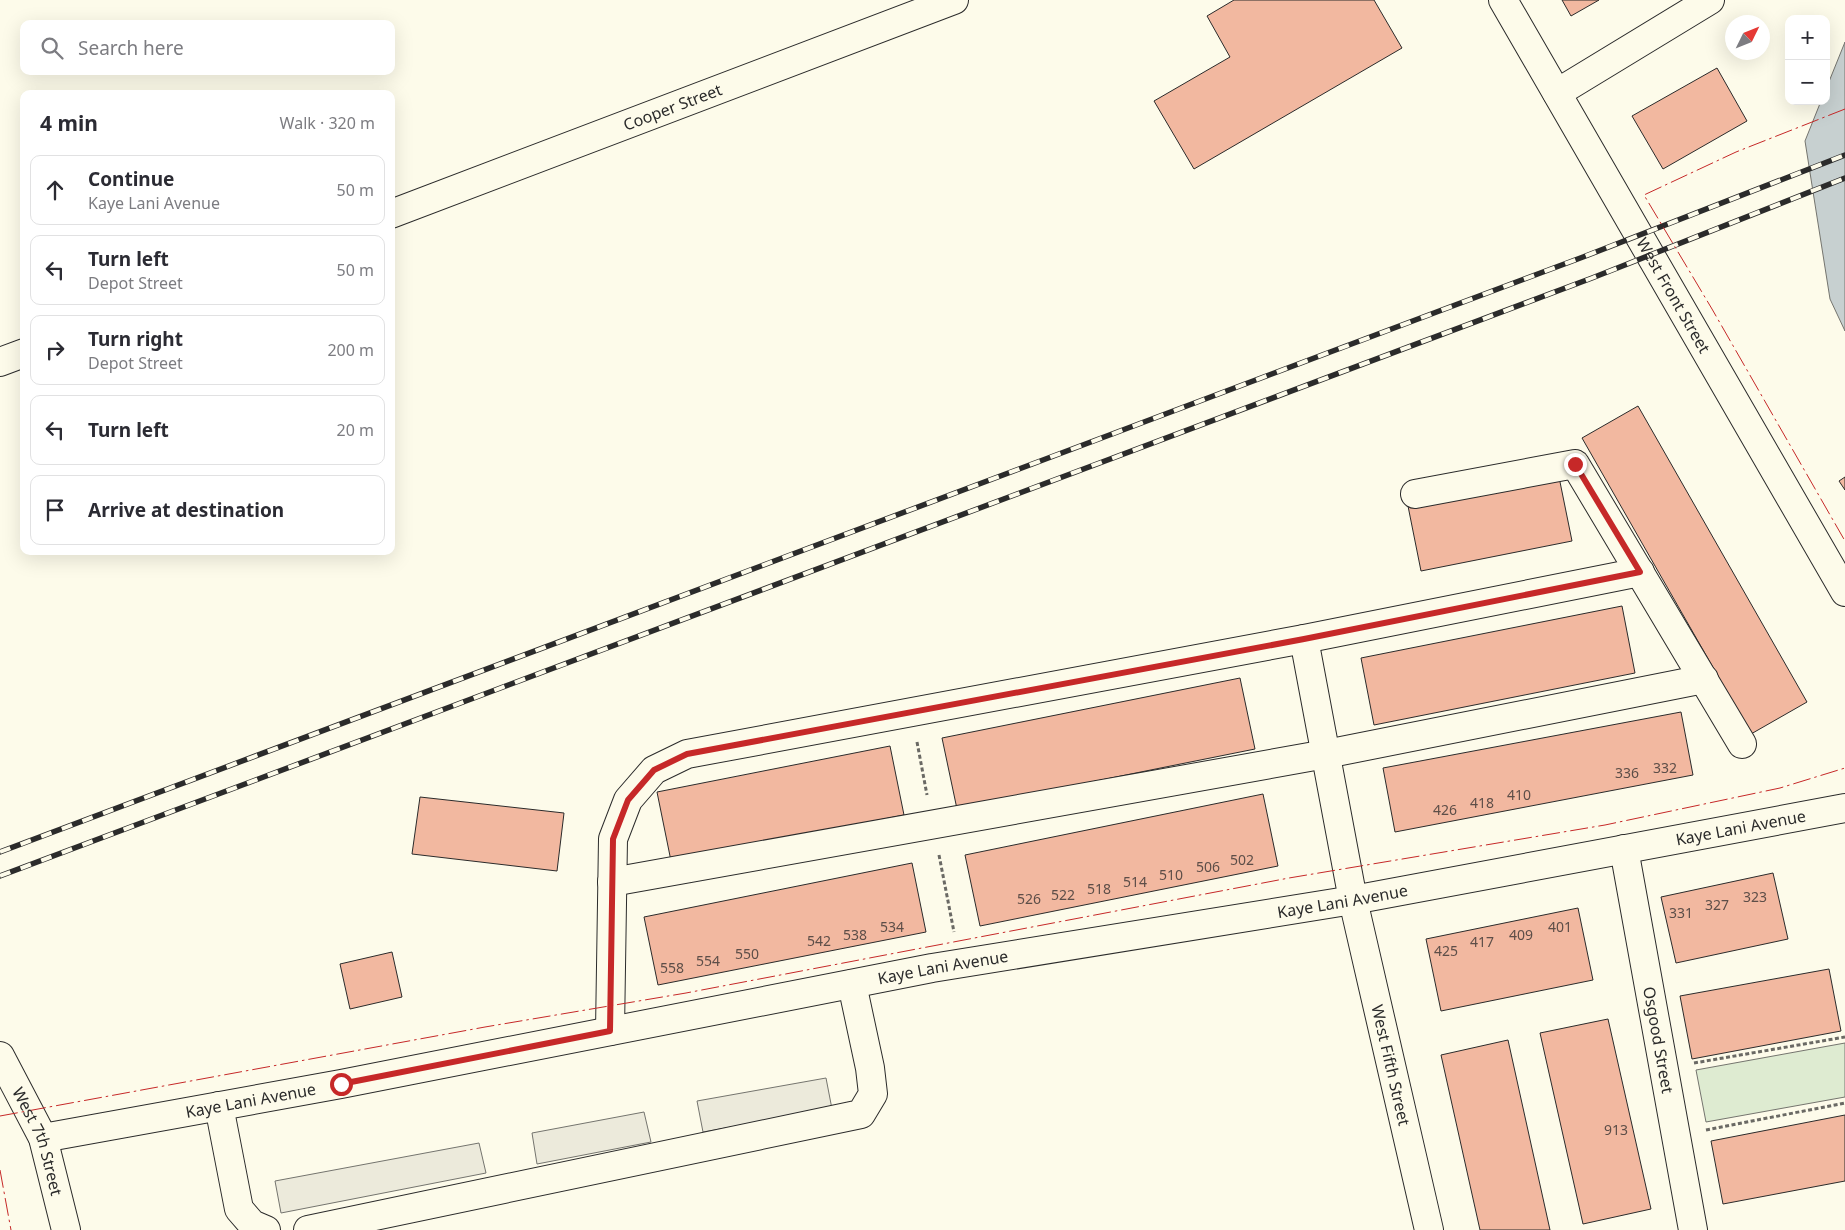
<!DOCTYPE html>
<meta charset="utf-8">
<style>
body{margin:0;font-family:"Noto Sans",sans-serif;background:#f7f7f7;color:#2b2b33}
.controls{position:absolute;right:15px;top:15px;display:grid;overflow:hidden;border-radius:10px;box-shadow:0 5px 20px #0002}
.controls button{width:45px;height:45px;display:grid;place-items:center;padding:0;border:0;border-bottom:1px solid #e1e1e2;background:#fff;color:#2b2b33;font:25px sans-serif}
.compass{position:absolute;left:1725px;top:15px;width:45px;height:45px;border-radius:50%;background:#fff;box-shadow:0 5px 20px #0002;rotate:47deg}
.stop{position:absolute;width:15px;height:15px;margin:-11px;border:4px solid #c62828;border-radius:50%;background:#fff}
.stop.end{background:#c62828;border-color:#fff;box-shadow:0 1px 5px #0008}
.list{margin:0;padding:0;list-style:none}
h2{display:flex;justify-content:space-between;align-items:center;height:65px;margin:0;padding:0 20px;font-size:21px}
h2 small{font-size:16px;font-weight:400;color:#7c7c81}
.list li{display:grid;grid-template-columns:32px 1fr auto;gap:15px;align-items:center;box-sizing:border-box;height:70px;margin:0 10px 10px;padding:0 10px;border:1px solid #e1e1e2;border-radius:10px}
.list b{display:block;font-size:19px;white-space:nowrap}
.list p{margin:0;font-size:16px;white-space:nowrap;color:#7c7c81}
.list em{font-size:16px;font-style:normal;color:#7c7c81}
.icon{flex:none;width:28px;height:28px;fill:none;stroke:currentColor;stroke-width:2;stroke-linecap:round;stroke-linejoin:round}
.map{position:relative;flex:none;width:1845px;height:1230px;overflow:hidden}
.search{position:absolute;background:#fff;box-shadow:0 5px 20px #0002;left:20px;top:20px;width:375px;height:55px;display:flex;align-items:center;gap:12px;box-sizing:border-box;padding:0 18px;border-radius:10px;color:#7c7c81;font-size:19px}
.panel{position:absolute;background:#fff;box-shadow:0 5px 20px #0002;left:20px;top:90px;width:375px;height:465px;border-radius:10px}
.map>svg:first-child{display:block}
.green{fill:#deebd1;stroke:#74746e}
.parking{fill:#eceadb;stroke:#74746e}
.water{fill:#c7d0d0;stroke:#74746e}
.building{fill:#f2b8a0;stroke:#2b2b2b}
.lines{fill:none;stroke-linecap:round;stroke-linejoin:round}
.minor-casing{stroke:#2b2b2b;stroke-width:30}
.path{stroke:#6a6964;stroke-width:3;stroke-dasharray:4 2.5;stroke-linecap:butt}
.minor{stroke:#fdfbea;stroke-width:28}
.rail-casing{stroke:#2b2b2b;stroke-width:5.5}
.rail{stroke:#fdfbea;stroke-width:4;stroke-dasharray:11;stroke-linecap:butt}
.power{stroke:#c62828;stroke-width:1;stroke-dasharray:18 4 2.5 4;stroke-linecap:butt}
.route{stroke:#c62828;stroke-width:6}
.labels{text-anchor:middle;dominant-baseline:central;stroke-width:4;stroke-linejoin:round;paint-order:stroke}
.number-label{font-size:14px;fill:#5d4e48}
.street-label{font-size:16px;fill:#2b2b2b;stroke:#fdfbea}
</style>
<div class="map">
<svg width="1845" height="1230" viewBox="0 0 1845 1230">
<rect width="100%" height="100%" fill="#fdfbea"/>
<path class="green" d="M 1845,1043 L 1845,1097 L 1706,1122 L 1696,1070 Z"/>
<path class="parking" d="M 826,1078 L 832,1109 L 703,1132 L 697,1101 Z
M 644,1112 L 651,1142 L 537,1164 L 532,1133 Z
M 479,1143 L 486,1173 L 281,1213 L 275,1181 Z"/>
<path class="water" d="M 1845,42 L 1845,331 L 1830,299 L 1805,141 L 1821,101 L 1826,101 L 1826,89 Z"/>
<path class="building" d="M 1234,0 L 1374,0 L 1402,48 L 1194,169 L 1154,101 L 1230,57 L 1207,16 Z
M 1562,0 L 1599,0 L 1571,16 Z
M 1717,68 L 1747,121 L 1663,169 L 1632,116 Z
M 1638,406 L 1807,702 L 1751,734 L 1582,438 Z
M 1559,477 L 1572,541 L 1421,571 L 1408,506 Z
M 1845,477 L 1845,490 L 1839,481 Z
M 1622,606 L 1635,673 L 1374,725 L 1361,658 Z
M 1240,678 L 1255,749 L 957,809 L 942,738 Z
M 1681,712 L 1693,775 L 1395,832 L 1383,768 Z
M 890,746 L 904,815 L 671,861 L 657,792 Z
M 1263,794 L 1278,866 L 980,926 L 965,855 Z
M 420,797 L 564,813 L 557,871 L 412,854 Z
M 912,863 L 926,932 L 658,985 L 644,917 Z
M 1773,873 L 1788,939 L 1676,963 L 1661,897 Z
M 1578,908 L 1593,980 L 1441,1011 L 1426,939 Z
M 392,952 L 402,997 L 350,1009 L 340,964 Z
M 1829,969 L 1841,1031 L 1692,1059 L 1680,996 Z
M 1608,1019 L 1651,1209 L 1583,1224 L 1540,1033 Z
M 1508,1040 L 1550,1230 L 1480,1230 L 1441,1055 Z
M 1845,1115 L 1845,1181 L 1723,1204 L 1711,1141 Z"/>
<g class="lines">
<defs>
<g id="minor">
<path id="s1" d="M 1503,0 L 1845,592"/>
<path d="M 1557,93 L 1710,0"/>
<path id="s2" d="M 391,214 L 954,0"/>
<path d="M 0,362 L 24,353"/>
<path d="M 1415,494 L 1575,464 L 1742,744"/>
<path id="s3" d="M 1304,639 L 1353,900 L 1429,1230"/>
<path id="s4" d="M 1624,849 L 1693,1230"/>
<path d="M 612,882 L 1326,754 L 1704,679"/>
<path d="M 610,1031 L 613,839 L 628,800 L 654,770 L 687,754 L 1304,639 L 1640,572"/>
<path id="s5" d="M 0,1056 L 43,1138 L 66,1230"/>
<path d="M 219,1106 L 239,1209 L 252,1224 L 266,1230"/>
<path id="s6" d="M 43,1138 L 341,1084 L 932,968 L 1353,900 L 1845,808"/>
<path d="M 308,1230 L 861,1114 L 873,1094 L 870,1068 L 852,984"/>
</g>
</defs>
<use href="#minor" class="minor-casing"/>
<path class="path" d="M 917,742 L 927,795
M 939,855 L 954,932
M 1694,1063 L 1845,1037
M 1706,1130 L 1845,1103"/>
<use href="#minor" class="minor"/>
<defs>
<path id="rail" d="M 0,852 L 1583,257 L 1845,155
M 0,876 L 1592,278 L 1845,178"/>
</defs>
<use href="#rail" class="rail-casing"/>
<use href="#rail" class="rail"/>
<path class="power" d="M 1845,109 L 1736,152 L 1644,195 L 1712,309 L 1845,541
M 0,1116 L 485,1027 L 686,993 L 1289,878 L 1605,825 L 1780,788 L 1845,768
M 0,1170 L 11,1230"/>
</g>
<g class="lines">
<path class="route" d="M 341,1084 L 610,1031 L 613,839 L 628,800 L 654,770 L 687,754 L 1304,639 L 1640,572 L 1575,464"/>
</g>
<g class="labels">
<g class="number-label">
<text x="1665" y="767">332</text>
<text x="1627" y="772">336</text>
<text x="1519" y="794">410</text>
<text x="1482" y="802">418</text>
<text x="1445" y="809">426</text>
<text x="1242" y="859">502</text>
<text x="1208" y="866">506</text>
<text x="1171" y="874">510</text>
<text x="1135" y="881">514</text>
<text x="1099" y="888">518</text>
<text x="1063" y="894">522</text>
<text x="1755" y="896">323</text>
<text x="1029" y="898">526</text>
<text x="1717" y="904">327</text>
<text x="1681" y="912">331</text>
<text x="892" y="926">534</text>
<text x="1560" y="926">401</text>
<text x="855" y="934">538</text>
<text x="1521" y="934">409</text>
<text x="819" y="940">542</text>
<text x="1482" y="941">417</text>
<text x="1446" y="950">425</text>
<text x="747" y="953">550</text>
<text x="708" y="960">554</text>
<text x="672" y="967">558</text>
<text x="1616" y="1129">913</text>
</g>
<g class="street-label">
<text stroke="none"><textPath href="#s2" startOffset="301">Cooper Street</textPath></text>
<text stroke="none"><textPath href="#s1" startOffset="341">West Front Street</textPath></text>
<text stroke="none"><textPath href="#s6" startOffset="1726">Kaye Lani Avenue</textPath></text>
<text stroke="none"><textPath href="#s6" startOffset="1321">Kaye Lani Avenue</textPath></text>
<text stroke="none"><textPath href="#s6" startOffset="916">Kaye Lani Avenue</textPath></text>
<text stroke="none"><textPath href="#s4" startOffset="194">Osgood Street</textPath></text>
<text stroke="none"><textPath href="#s3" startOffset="435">West Fifth Street</textPath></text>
<text stroke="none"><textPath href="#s6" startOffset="211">Kaye Lani Avenue</textPath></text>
<text stroke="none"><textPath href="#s5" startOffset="94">West 7th Street</textPath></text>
</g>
</g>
</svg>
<div class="controls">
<button>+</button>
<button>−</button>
</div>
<svg class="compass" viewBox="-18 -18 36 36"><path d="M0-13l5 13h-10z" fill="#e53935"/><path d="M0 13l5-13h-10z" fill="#7c7c81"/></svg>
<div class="stop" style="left:341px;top:1084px"></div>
<div class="stop end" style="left:1575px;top:464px"></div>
<div class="search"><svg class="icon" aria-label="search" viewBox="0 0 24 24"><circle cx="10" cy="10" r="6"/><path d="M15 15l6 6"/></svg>Search here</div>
<section class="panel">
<h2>4 min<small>Walk · 320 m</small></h2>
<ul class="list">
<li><svg class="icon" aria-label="ahead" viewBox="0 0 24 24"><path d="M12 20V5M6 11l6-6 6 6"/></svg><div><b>Continue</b><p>Kaye Lani Avenue</p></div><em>50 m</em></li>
<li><svg class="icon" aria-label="left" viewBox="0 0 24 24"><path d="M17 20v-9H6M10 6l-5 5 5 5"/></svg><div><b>Turn left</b><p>Depot Street</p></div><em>50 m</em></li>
<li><svg class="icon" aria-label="right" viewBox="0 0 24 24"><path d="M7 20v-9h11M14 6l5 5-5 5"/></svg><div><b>Turn right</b><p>Depot Street</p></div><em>200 m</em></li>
<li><svg class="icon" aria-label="left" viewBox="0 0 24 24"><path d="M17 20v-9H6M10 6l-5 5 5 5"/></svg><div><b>Turn left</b></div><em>20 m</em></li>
<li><svg class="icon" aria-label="arrive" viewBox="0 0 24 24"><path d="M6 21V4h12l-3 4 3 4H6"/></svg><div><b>Arrive at destination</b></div></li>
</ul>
</section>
</div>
